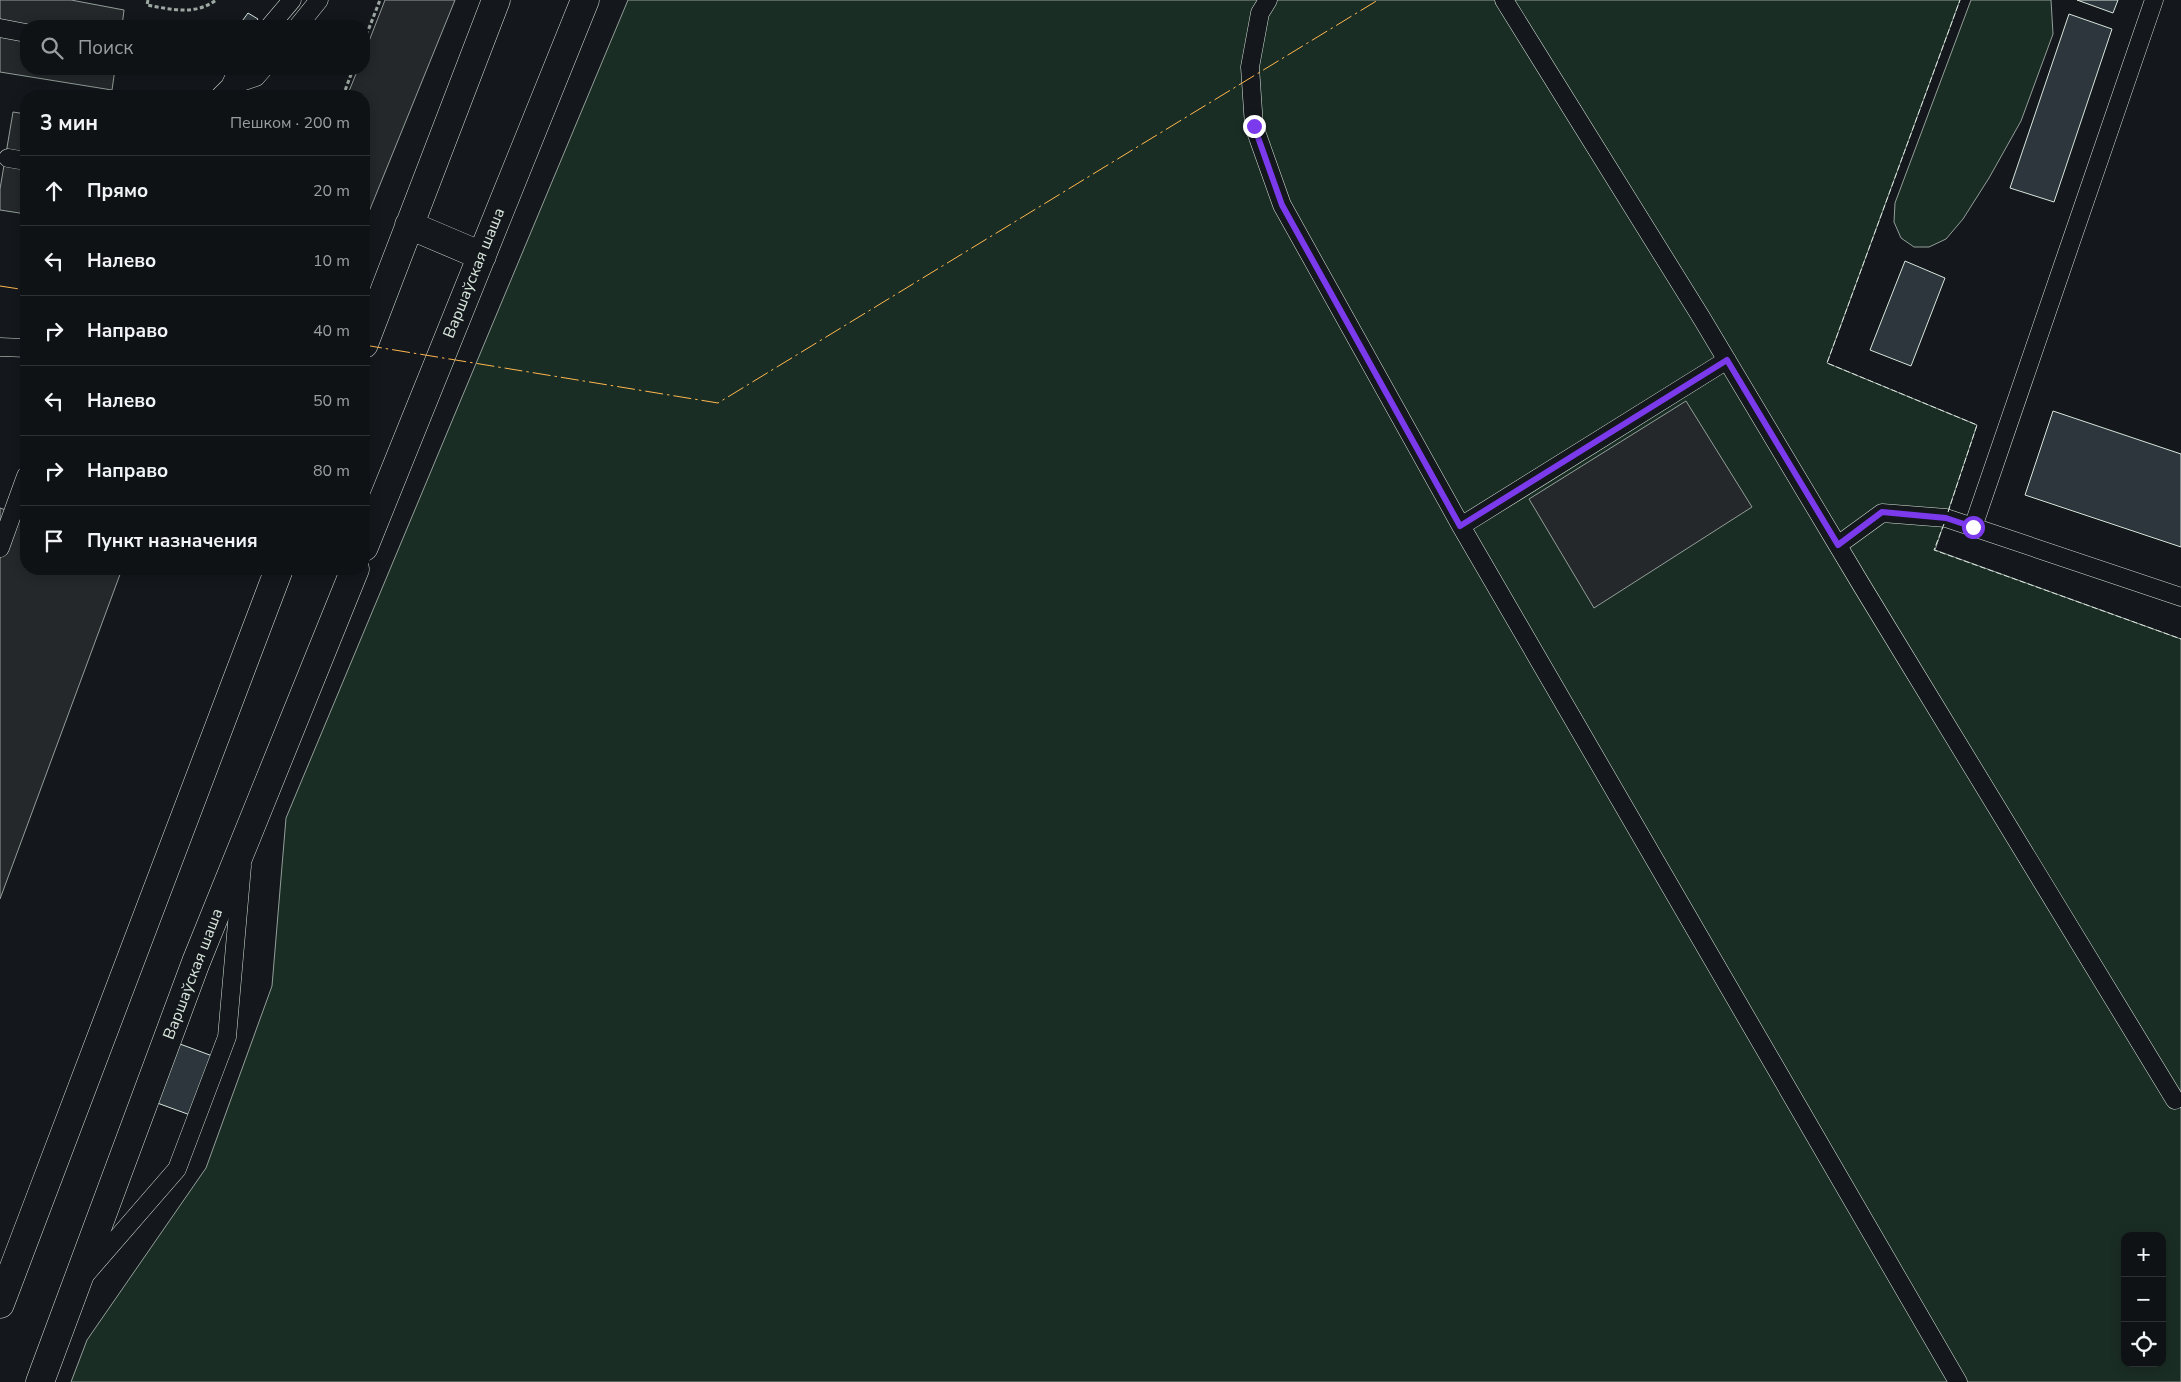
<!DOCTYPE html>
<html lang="ru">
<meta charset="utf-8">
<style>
body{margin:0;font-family:"Nunito Sans",sans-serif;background:#1d2022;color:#f1f3f6}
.controls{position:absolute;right:15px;bottom:15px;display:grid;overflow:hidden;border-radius:10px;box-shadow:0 2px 12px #0003}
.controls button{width:45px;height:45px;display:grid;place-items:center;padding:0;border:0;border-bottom:1px solid #2f3234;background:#0f1215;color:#f1f3f6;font:25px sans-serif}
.stop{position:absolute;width:15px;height:15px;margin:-11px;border:4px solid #7c3aed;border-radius:50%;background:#fff}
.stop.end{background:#7c3aed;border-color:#fff;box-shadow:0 1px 5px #0008}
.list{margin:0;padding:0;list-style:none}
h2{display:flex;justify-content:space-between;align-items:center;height:65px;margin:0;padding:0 20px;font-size:21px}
h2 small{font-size:16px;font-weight:400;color:#9b9ea0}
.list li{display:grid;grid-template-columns:32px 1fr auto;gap:15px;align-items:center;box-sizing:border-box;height:70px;padding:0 20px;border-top:1px solid #2f3234}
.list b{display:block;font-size:19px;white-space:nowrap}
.list em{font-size:16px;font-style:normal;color:#9b9ea0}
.icon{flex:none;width:28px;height:28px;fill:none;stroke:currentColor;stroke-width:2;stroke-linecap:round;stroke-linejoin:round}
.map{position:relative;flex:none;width:2181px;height:1382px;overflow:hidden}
.search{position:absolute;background:#0f1215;box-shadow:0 2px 12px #0003;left:20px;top:20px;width:350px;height:55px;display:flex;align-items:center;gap:12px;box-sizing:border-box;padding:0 18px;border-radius:20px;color:#9b9ea0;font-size:19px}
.panel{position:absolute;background:#0f1215;box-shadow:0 2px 12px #0003;left:20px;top:90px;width:350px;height:485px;border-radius:20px}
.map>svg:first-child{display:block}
.green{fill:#1a2d24;stroke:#939e99;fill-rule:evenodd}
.parking{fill:#24282b;stroke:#939e99}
.building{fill:#2c363c;stroke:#d8e6dc}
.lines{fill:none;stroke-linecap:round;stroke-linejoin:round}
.service-casing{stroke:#d8e6dc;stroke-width:19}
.trunk-casing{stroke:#d8e6dc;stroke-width:29}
.path{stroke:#9da8a2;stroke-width:3;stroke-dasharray:4 2.5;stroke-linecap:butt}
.service{stroke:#14181c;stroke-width:18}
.trunk{stroke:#14181c;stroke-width:28}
.fence{stroke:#d8e6dc;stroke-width:1;stroke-dasharray:6 2.5;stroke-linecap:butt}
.power{stroke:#ffb74d;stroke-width:1;stroke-dasharray:18 4 2.5 4;stroke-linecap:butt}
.route{stroke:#7c3aed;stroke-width:6}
.labels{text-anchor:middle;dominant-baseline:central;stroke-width:4;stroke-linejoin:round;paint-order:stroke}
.street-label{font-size:16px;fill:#d8e6dc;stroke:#14181c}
</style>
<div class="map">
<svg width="2181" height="1382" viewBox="0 0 2181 1382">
<rect width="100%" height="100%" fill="#14181c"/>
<path class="green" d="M 628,0 L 1960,0 L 1827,363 L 1977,425 L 1935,550 L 2181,639 L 2181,1382 L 71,1382 L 87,1340 L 206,1168 L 272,986 L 286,818 ZM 2125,1236 L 2162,1236 L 2162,1363 L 2125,1363 Z
M 1971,0 L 2051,0 L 2053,34 L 2021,121 L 1989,178 L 1963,219 L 1946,239 L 1929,247 L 1914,247 L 1901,238 L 1894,222 L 1895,203 Z"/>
<path class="parking" d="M 0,0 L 71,0 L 124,10 L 122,26 L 26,26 L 26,69 L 115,69 L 112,90 L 0,72 Z
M 385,0 L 455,0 L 364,224 L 364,96 L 347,96 L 358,69 L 364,69 L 364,54 Z
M 13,112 L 26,114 L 26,214 L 0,210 L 0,189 Z
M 1686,401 L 1752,507 L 1594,608 L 1529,499 Z
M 0,508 L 26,517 L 26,569 L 122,569 L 0,899 Z"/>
<path class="building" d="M 2077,0 L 2118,0 L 2113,13 Z
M 248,13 L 258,19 L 253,26 L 243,26 L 240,24 Z
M 2069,14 L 2112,29 L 2054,202 L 2010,188 Z
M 1905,261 L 1945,278 L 1911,366 L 1870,350 Z
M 2053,411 L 2181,454 L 2181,547 L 2025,495 Z
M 161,1037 L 226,1061 L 204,1120 L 138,1096 Z"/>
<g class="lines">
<defs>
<path id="service" d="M 1268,0 L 1260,13 L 1250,67 L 1254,126 L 1282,205 L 1461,526 L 1958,1382
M 1504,0 L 1701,317 L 1862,586 L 2175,1100
M 270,26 L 292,0
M 298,26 L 319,0
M 0,28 L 26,33
M 230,86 L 256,77 L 263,69
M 220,96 L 230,86 L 238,69
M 8,158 L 26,161
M 0,347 L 26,348
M 1461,526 L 1727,360
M 1973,527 L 2154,0
M 1838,545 L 1882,513 L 1946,518 L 2181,597
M 0,548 L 26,476
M 86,1274 L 177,1169 L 227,1037 L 242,866"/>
<path id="trunk" d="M 409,225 L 482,256
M 364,344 L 496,0
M 364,547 L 585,0
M 0,1304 L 279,569
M 40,1382 L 196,962 L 355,569"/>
</defs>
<use href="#service" class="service-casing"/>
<use href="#trunk" class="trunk-casing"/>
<path class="path" d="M 148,0 L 147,5 C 169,9 195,16 216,0
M 364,41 L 380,0
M 343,96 L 353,69"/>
<use href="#service" class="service"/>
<use href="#trunk" class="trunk"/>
<path class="fence" d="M 1948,512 L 1977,425 L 1827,363 L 1960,0
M 1944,524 L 1934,550 L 2181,639"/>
<path class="power" d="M 0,286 L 26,290
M 364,345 L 718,403 L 1378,0"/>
</g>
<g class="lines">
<path class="route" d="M 1254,126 L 1282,205 L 1460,526 L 1727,360 L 1838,545 L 1882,512 L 1946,518 L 1973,527"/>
</g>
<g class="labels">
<g class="street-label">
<text transform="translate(474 273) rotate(-68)">Варшаўская шаша</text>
<text transform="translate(193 974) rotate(-69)">Варшаўская шаша</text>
</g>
</g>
</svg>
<div class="controls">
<button>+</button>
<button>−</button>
<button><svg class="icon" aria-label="locate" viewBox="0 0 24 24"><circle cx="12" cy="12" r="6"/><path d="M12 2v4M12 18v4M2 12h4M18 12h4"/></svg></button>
</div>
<div class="stop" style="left:1973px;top:527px"></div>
<div class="stop end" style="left:1254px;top:126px"></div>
<div class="search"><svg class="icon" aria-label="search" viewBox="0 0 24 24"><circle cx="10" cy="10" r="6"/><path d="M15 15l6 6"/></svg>Поиск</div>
<section class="panel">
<h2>3 мин<small>Пешком · 200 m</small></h2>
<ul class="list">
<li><svg class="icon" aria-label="ahead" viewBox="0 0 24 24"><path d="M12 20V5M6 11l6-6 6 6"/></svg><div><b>Прямо</b></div><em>20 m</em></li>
<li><svg class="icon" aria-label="left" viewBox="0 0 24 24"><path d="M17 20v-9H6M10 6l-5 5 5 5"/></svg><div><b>Налево</b></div><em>10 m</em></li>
<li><svg class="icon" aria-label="right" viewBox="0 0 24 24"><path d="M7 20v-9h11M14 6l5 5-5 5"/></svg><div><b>Направо</b></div><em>40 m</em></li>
<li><svg class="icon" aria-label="left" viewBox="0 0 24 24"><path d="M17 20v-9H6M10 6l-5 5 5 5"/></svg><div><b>Налево</b></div><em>50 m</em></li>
<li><svg class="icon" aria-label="right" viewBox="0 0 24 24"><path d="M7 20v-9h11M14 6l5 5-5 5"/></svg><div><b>Направо</b></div><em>80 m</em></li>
<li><svg class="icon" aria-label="arrive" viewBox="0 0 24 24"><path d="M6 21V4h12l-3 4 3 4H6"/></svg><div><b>Пункт назначения</b></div></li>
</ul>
</section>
</div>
